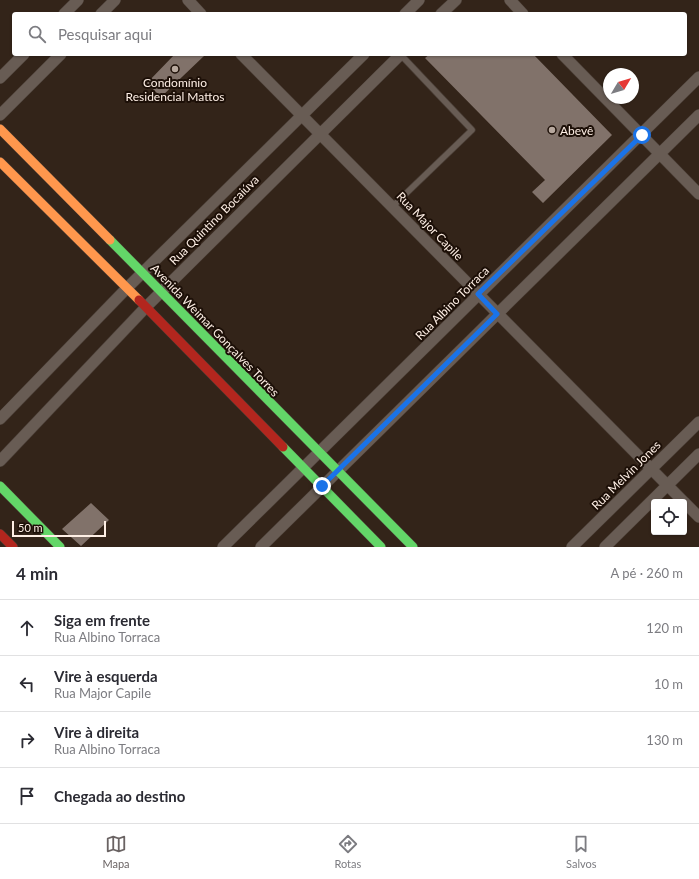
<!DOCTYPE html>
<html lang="pt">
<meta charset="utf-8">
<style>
body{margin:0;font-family:Lato,sans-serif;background:#f7f7f7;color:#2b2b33}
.controls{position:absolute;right:12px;bottom:12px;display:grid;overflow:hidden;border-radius:4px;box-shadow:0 1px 3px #0004}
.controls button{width:36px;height:36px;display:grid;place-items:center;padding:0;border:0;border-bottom:1px solid #e1e1e2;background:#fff;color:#2b2b33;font:20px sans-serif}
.compass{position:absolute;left:603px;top:68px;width:36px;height:36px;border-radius:50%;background:#fff;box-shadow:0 1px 3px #0004;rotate:52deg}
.scale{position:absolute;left:12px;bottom:10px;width:94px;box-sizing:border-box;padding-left:4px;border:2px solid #feefe5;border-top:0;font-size:11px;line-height:14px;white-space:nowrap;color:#feefe5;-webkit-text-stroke:3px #1c0f07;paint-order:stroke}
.stop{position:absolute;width:12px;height:12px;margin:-9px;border:3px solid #1a73e8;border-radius:50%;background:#fff}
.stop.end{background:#1a73e8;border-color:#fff;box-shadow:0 1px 4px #0008}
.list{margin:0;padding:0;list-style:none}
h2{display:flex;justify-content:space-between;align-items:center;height:52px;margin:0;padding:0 16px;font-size:17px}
h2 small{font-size:13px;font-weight:400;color:#7c7c81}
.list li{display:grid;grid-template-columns:26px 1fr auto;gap:12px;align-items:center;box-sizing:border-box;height:56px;padding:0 16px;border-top:1px solid #e1e1e2}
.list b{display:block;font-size:15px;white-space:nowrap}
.list p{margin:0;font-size:13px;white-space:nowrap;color:#7c7c81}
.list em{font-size:13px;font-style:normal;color:#7c7c81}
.icon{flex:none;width:22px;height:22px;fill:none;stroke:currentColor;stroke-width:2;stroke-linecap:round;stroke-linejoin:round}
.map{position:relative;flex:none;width:699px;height:547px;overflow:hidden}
.search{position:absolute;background:#fff;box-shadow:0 1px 3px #0004;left:12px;right:12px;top:12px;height:44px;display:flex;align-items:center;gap:10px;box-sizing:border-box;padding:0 14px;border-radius:4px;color:#7c7c81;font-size:15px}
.sheet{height:276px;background:#fff}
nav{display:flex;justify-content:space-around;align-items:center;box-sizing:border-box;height:56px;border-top:1px solid #e1e1e2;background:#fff;font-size:11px;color:#7c7c81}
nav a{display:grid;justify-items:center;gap:2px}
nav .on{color:#6a6363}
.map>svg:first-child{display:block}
.building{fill:#81726a}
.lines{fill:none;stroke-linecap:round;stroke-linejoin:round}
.lane-casing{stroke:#4b3f37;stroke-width:7}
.street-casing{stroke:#4b3f37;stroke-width:12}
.fast-casing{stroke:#4b3f37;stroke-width:10}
.slow-casing{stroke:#4b3f37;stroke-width:10}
.jam-casing{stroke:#4b3f37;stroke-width:10}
.lane{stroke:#685c54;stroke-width:5.5}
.street{stroke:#685c54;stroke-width:11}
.fast{stroke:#63d668;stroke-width:9}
.slow{stroke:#ff974d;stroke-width:9}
.jam{stroke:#b3261e;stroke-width:9}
.route{stroke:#1a73e8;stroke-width:5}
.poi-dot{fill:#b7a89e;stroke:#1c0f07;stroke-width:1.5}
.labels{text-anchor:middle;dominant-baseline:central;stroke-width:4;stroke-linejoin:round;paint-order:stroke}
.poi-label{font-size:12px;fill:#feefe5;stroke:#1c0f07}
.street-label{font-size:12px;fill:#feefe5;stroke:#1c0f07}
</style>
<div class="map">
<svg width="699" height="547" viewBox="0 0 699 547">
<rect width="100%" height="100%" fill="#332419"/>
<path class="building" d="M 175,54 L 203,54 L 204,56 L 161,97 L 147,83 Z
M 430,54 L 533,54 L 612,135 L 543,203 L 532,192 L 545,180 L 425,58 Z
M 91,503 L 109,520 L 81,546 L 62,529 Z"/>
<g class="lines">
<defs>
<path id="lane" d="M 393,206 L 472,130 L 400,54"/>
<path id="street" d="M 188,0 L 201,14
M 510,0 L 523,14
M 64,14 L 78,0
M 101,14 L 115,0
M 405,14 L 419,0
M 441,14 L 456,0
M 241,54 L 684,502
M 562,54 L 699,194
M 0,78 L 24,54
M 0,115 L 61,54
M 0,419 L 127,288 L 364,54
M 0,461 L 146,307 L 401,54
M 684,502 L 699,517
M 223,547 L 699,77
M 261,547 L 699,115
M 572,547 L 699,422
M 605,547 L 699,454"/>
<path id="fast" d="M 110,240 L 413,547
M 283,447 L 381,547
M 0,486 L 60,547"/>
<path id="slow" d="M 0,129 L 110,240
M 0,162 L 139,300"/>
<path id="jam" d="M 139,300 L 283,447
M 0,534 L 13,547"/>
</defs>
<use href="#lane" class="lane-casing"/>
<use href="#street" class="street-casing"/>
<use href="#fast" class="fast-casing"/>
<use href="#slow" class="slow-casing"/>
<use href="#jam" class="jam-casing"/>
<use href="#lane" class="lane"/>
<use href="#street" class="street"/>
<use href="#fast" class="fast"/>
<use href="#slow" class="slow"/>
<use href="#jam" class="jam"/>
</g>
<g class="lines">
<path class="route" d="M 322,486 L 497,314 L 478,294 L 642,135"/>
</g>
<g class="poi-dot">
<circle cx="175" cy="69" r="4"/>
<circle cx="552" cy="130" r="4"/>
</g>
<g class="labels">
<g class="poi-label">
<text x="175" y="82">Condomínio<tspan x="175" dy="14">Residencial Mattos</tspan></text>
<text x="560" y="130" text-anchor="start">Abevê</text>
</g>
<g class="street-label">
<text transform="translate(214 220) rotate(-45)">Rua Quintino Bocaiúva</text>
<text transform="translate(430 226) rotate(46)">Rua Major Capile</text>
<text transform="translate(452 303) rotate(-45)">Rua Albino Torraca</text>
<text transform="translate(215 330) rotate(46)">Avenida Weimar Gonçalves Torres</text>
<text transform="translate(626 475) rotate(-45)">Rua Melvin Jones</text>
</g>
</g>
</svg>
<div class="controls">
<button><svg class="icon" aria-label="locate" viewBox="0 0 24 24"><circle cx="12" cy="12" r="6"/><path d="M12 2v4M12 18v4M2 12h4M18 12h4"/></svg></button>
</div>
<svg class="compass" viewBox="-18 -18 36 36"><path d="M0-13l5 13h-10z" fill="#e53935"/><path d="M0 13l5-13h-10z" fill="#7c7c81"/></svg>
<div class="scale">50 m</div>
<div class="stop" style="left:642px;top:135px"></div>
<div class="stop end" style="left:322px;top:486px"></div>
<div class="search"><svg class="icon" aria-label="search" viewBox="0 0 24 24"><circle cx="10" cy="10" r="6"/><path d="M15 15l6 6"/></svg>Pesquisar aqui</div>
</div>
<section class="sheet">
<h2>4 min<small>A pé · 260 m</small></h2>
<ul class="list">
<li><svg class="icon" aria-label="ahead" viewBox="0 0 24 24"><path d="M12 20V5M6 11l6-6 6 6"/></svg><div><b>Siga em frente</b><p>Rua Albino Torraca</p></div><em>120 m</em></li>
<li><svg class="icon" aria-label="left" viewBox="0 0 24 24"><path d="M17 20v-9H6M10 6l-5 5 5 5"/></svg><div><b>Vire à esquerda</b><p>Rua Major Capile</p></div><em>10 m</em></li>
<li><svg class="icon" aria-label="right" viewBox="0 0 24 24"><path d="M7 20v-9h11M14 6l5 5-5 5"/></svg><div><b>Vire à direita</b><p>Rua Albino Torraca</p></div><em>130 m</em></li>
<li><svg class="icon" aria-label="arrive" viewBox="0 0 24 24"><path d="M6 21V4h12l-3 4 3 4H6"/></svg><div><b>Chegada ao destino</b></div></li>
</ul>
</section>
<nav>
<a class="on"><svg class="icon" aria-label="map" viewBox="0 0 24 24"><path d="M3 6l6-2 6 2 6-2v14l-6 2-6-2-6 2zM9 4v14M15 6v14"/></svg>Mapa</a>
<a><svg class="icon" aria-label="directions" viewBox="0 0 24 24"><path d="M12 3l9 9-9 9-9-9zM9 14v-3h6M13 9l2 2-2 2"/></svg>Rotas</a>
<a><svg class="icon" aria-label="saved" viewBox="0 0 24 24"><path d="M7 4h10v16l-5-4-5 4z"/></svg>Salvos</a>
</nav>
